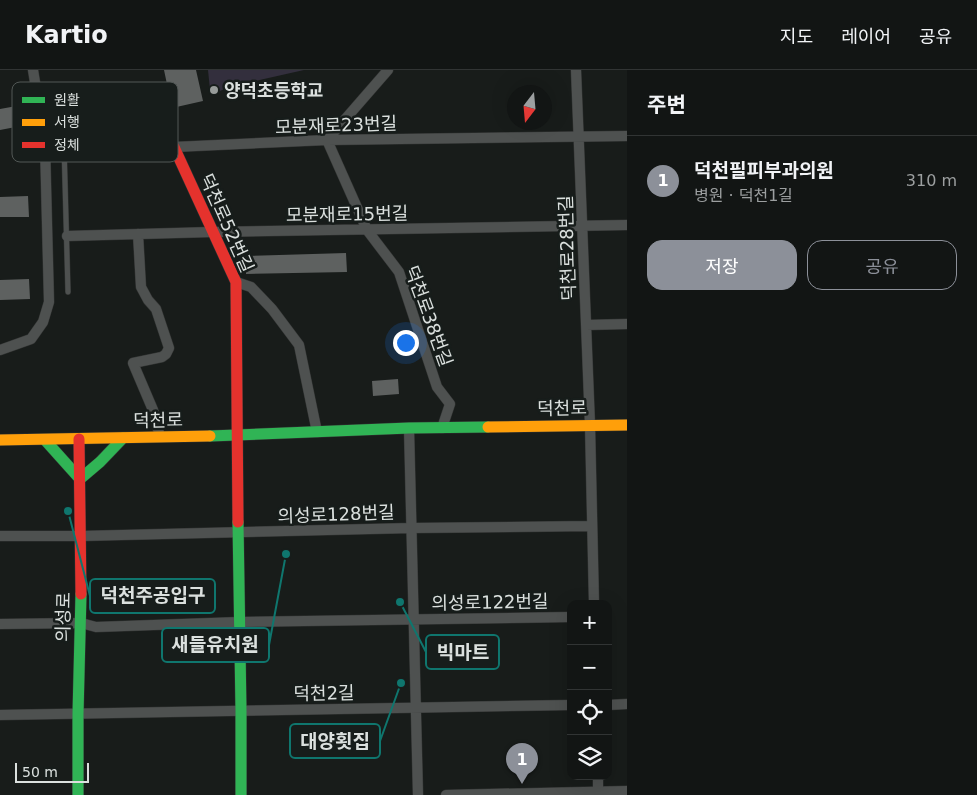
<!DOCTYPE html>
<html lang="ko">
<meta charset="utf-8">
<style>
body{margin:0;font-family:"DejaVu Sans","Noto Sans KR",sans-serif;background:#1f2222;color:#f1f3f6}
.controls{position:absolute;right:15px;bottom:15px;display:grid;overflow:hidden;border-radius:10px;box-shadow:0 5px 20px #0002}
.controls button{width:45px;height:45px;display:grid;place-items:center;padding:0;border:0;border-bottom:1px solid #313434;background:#121514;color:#f1f3f6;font:25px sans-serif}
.compass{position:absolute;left:507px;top:15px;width:45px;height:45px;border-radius:50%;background:#121514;box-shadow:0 5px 20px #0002;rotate:196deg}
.scale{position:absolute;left:15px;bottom:12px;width:74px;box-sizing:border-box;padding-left:5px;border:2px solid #dbe0de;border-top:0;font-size:14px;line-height:18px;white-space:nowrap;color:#dbe0de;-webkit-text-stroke:4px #171d1b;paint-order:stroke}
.you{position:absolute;left:405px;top:272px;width:18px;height:18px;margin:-12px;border:4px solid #fff;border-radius:50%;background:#1a73e8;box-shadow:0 0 0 8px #1a73e833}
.badge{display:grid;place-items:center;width:32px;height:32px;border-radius:50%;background:#8c9099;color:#fff;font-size:16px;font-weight:700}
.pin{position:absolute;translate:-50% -41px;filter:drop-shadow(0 1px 2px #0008)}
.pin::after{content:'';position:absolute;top:26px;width:18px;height:15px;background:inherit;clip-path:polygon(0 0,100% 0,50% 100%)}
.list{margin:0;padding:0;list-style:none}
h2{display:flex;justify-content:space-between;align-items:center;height:65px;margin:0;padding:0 20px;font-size:21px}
h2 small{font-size:16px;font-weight:400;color:#9c9fa0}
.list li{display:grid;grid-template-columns:32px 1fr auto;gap:15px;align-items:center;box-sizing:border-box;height:90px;padding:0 20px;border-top:1px solid #313434}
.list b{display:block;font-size:19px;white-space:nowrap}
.list p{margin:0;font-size:16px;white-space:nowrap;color:#9c9fa0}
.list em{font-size:16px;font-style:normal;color:#9c9fa0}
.actions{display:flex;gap:10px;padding:15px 20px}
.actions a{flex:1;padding:11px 0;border:1px solid #8c9099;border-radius:15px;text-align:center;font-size:18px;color:#8c9099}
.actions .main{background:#8c9099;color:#fff}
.icon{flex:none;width:28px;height:28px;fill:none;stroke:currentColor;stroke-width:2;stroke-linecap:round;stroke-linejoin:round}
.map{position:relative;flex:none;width:627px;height:725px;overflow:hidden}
header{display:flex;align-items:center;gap:30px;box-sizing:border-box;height:70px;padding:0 25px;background:#121514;border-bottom:1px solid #313434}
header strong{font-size:24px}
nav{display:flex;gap:28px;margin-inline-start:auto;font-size:18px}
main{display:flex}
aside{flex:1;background:#121514}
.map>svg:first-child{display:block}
.green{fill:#332f3d}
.building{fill:#5e6160}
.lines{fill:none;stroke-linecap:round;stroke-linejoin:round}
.lane-casing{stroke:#333534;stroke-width:6}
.street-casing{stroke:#333534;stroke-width:11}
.fast-casing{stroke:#333534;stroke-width:12}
.slow-casing{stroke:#333534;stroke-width:12}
.jam-casing{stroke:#333534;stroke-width:12}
.lane{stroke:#4e5150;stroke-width:5}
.street{stroke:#4e5150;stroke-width:10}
.fast{stroke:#30b455;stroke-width:11}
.slow{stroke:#ff9f0a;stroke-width:11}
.jam{stroke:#e5322d;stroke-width:11}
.poi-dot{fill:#979b99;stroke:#171d1b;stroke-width:2}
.labels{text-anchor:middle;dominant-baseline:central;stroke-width:5;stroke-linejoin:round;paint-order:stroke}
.poi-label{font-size:18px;font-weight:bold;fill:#dbe0de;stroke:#171d1b;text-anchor:start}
.street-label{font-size:18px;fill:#dbe0de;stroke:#171d1b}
.key{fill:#171d1b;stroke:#525856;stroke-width:1}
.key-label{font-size:14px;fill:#dbe0de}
.leader{fill:none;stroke:#0f766e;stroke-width:2}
.callout-dot{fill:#0f766e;stroke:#171d1b;stroke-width:2}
.callout{fill:#171d1b;stroke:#0f766e;stroke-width:2}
.callout-label{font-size:19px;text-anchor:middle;font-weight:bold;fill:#dbe0de}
</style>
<header>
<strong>Kartio</strong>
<nav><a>지도</a><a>레이어</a><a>공유</a></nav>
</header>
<main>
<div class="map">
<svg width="627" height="725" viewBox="0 0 627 725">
<rect width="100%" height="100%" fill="#181c1a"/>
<path class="green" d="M 208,0 L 304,0 L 229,17 L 213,24 L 210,20 Z"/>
<path class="building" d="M 164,0 L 196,0 L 203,31 L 172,38 Z
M 22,35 L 26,55 L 0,60 L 0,39 Z
M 28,126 L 29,147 L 0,147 L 0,127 Z
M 346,183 L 347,202 L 246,204 L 246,186 Z
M 29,209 L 30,229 L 0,230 L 0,210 Z
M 398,309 L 399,324 L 373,326 L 372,311 Z"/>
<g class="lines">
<defs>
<path id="lane" d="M 64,75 L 68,222"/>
<path id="street" d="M 388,0 L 327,70 L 367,160 L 399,202 L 437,317 L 450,334 L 442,358
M 576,0 L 590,355 L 594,534
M 45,74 L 174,77 L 327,70 L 627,66
M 138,164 L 141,217 L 148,230 L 156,239 L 169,278 L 166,284 L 162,287 L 133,293 L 153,340 L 160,367
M 67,166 L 212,162 L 627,155
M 236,212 L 251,217 L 272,239 L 299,275 L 317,362
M 586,255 L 627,254
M 0,280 L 31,269 L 43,252 L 49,232 L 45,74 L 33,0
M 409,358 L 418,725
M 0,466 L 81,466 L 412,458 L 592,456
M 0,554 L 81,553 L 96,557 L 240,552 L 571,547
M 608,635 L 627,634
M 0,645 L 571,635
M 598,706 L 598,725
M 446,725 L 627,721"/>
<path id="fast" d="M 210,366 L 409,358 L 488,357
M 45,370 L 80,409 L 100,392 L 123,368
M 238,452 L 241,641 L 241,725
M 78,725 L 78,644 L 81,524"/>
<path id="slow" d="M 488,357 L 627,355
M 0,370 L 210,366"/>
<path id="jam" d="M 174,77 L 236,212 L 238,452
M 79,369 L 81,524"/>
</defs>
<use href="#lane" class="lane-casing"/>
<use href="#street" class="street-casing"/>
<use href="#fast" class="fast-casing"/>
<use href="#slow" class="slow-casing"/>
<use href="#jam" class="jam-casing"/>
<use href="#lane" class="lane"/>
<use href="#street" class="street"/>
<use href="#fast" class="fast"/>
<use href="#slow" class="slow"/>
<use href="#jam" class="jam"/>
</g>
<circle class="poi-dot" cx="214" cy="20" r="5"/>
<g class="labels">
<g class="poi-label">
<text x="224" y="20">양덕초등학교</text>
</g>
<g class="street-label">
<text transform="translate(336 55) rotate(-2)">모분재로23번길</text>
<text transform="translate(347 144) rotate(-1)">모분재로15번길</text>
<text transform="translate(227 153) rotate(66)">덕천로52번길</text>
<text transform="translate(567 178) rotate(-92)">덕천로28번길</text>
<text transform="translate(429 246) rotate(70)">덕천로38번길</text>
<text transform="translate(562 338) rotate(-1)">덕천로</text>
<text transform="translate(158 350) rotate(-1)">덕천로</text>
<text transform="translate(336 444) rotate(-2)">의성로128번길</text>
<text transform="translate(490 532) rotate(-1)">의성로122번길</text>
<text transform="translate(63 547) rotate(-89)">의성로</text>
<text transform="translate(324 623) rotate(-1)">덕천2길</text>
</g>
</g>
<rect x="12" y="12" width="166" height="80" rx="8" class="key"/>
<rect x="22" y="27" width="23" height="6" fill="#30b455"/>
<rect x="22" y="49" width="23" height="7" fill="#ff9f0a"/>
<rect x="22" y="72" width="23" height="6" fill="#e5322d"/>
<g class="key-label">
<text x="54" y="35">원활</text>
<text x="54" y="57">서행</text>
<text x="54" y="80">정체</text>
</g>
<path class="leader" d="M68 441L90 526M286 484L269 575M400 532L426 582M401 613L380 671"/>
<g class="callout-dot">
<circle cx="68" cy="441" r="5"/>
<circle cx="286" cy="484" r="5"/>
<circle cx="400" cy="532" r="5"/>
<circle cx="401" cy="613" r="5"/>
</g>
<g class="callout">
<rect x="90" y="509" width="125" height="34" rx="5"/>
<rect x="162" y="558" width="107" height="34" rx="5"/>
<rect x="426" y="565" width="73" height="34" rx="5"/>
<rect x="290" y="654" width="90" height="34" rx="5"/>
</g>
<g class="callout-label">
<text x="153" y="532">덕천주공입구</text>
<text x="215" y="581">새들유치원</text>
<text x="463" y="589">빅마트</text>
<text x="335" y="678">대양횟집</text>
</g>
</svg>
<div class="controls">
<button>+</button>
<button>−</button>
<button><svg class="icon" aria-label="locate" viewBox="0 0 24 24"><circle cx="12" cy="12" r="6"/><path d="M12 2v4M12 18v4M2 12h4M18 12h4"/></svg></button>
<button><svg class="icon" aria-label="layers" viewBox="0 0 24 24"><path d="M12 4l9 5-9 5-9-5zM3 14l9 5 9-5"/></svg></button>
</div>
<svg class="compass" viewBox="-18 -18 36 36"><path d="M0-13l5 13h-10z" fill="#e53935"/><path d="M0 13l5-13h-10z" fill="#9c9fa0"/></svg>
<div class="scale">50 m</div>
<div class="you"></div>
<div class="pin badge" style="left:522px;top:714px">1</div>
</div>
<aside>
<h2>주변<small></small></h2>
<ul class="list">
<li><span class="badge">1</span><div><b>덕천필피부과의원</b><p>병원 · 덕천1길</p></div><em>310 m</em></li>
</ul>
<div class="actions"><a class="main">저장</a><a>공유</a></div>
</aside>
</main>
